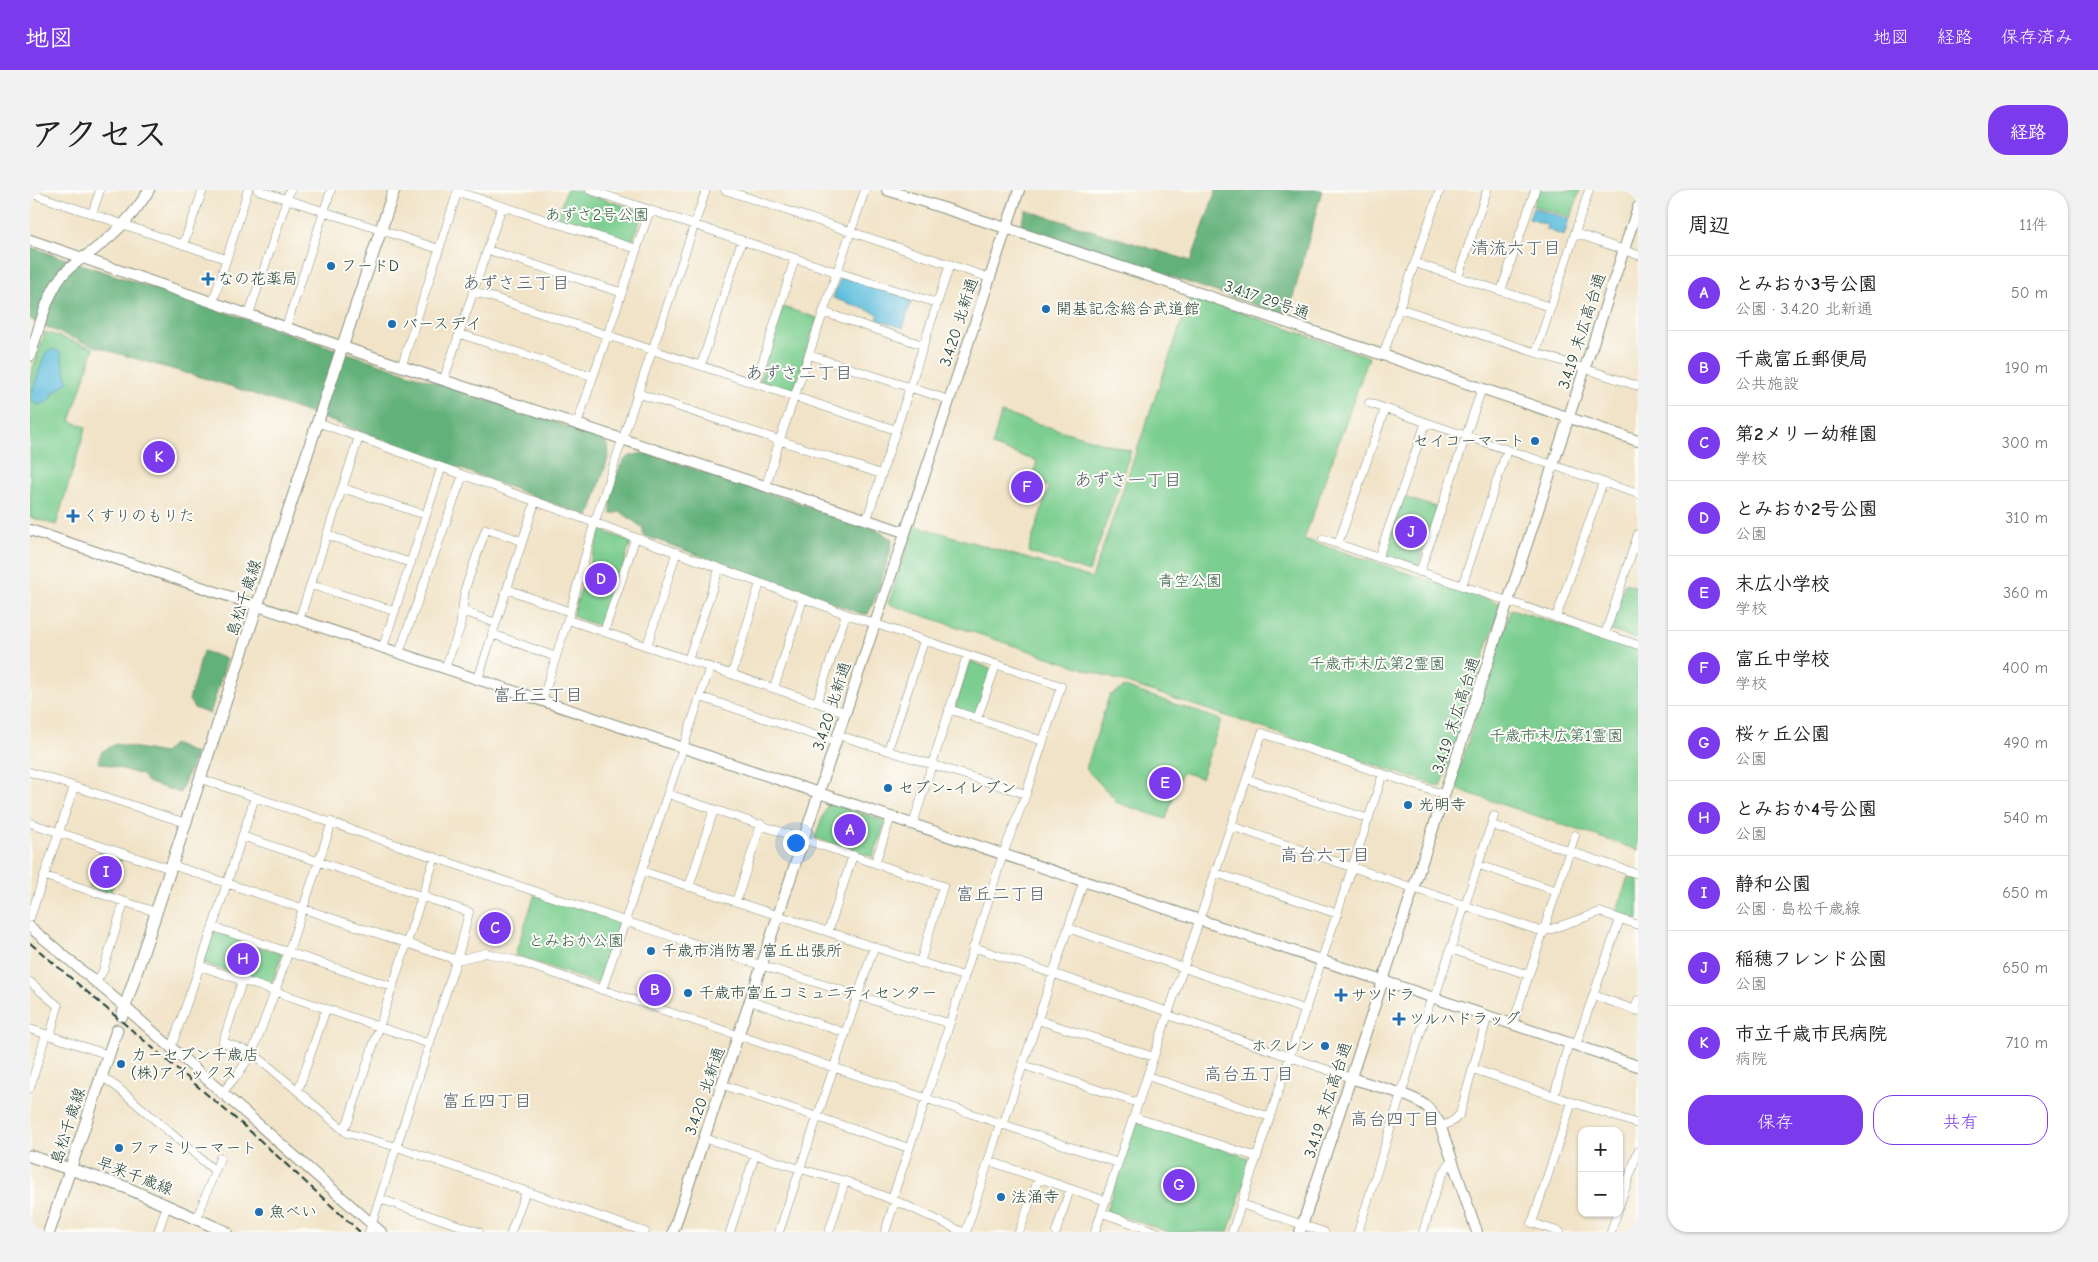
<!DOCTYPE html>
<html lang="ja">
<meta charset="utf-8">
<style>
body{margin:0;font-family:"Comic Neue","Klee One",sans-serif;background:#f2f2f2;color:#222}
.controls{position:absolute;right:15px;bottom:15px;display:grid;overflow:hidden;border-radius:10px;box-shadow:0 1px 4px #0004}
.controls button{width:45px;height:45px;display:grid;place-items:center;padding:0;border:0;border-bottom:1px solid #e0e0e0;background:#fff;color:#222;font:25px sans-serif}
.you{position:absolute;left:765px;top:652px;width:18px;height:18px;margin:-12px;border:4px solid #fff;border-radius:50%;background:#1a73e8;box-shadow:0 0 0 8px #1a73e833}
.badge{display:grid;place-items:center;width:32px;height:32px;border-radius:50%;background:#7c3aed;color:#fff;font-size:16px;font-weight:700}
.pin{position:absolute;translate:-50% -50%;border:2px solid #fff;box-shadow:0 1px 5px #0006}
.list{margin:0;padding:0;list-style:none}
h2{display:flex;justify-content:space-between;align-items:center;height:65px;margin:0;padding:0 20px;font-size:21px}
h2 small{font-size:16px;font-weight:400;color:#767676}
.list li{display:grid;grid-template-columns:32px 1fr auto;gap:15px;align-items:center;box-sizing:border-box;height:75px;padding:0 20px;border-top:1px solid #e0e0e0}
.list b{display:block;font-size:19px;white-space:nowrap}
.list p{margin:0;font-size:16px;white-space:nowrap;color:#767676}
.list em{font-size:16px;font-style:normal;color:#767676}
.actions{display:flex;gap:10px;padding:15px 20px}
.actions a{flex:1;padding:11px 0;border:1px solid #7c3aed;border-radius:20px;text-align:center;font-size:18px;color:#7c3aed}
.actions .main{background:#7c3aed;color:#fff}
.map{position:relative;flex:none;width:1608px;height:1042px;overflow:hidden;border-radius:20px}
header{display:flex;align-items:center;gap:30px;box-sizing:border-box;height:70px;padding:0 25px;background:#7c3aed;color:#fff}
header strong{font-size:24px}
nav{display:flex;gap:28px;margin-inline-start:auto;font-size:18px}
.intro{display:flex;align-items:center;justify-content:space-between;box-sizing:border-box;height:120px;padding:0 30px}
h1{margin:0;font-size:35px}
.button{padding:12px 22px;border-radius:20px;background:#7c3aed;color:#fff;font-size:18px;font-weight:700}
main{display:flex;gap:30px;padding:0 30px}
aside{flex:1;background:#fff;border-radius:20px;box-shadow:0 1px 4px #0004}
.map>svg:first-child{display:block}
.green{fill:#7bce90;stroke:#4d8662}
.forest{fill:#64b17a;stroke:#427757}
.water{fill:#5ebedd;stroke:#3e7e88}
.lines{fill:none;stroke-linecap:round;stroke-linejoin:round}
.minor-casing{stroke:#88907e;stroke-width:9}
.tertiary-casing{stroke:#88907e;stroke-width:12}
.secondary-casing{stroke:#88907e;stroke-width:13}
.minor{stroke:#fff;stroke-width:8}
.tertiary{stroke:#fff;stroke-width:10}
.secondary{stroke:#fff;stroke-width:11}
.rail{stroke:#1f3d34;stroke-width:2;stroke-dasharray:8 4;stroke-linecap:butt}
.poi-dot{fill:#1f6fb2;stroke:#fdfcf7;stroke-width:2}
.labels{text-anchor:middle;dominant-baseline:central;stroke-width:4;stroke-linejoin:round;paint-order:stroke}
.park-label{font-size:16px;fill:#36614b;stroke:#fdfcf7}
.poi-label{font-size:16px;fill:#1f3d34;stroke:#fdfcf7;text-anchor:start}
.street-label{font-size:16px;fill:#1f3d34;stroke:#fdfcf7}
.neighbourhood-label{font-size:18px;fill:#525e6c;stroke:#fdfcf7}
</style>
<header>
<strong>地図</strong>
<nav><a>地図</a><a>経路</a><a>保存済み</a></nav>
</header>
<div class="intro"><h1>アクセス</h1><a class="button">経路</a></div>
<main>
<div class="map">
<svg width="1608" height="1042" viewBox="0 0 1608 1042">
<rect width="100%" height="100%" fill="#fdfcf7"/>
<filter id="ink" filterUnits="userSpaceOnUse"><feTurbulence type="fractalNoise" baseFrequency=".02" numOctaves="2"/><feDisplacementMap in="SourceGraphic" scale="10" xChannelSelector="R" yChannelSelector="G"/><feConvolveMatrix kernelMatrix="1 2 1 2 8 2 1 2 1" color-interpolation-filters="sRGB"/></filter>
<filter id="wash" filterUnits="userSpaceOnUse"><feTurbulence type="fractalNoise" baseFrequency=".0096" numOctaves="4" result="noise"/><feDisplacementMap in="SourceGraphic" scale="20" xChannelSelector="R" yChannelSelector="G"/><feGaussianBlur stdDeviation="1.12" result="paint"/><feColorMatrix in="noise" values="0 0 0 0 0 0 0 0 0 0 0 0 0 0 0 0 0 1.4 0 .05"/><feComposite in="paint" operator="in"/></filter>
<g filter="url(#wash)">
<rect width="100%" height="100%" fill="#f1e3c7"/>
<path class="green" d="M 536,0 L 546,0 L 607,20 L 611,28 L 602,53 L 527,30 Z
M 1508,0 L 1550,0 L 1541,27 L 1503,16 Z
M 1161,105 L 1339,167 L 1274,349 L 1471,414 L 1411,597 L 858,414 L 884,335 L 1062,388 Z
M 753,117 L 787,128 L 764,200 L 761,202 L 730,190 Z
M 15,142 L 64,158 L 40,231 L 56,237 L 26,335 L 0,327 L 0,187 Z
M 971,223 L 1101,261 L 1059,382 L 998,362 L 1019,297 L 1001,290 L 1007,271 L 962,256 Z
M 1374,307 L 1408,318 L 1387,378 L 1353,365 Z
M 571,340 L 601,352 L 572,437 L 542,426 Z
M 1595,393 L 1608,397 L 1608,450 L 1579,440 Z
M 1481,419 L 1608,459 L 1608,660 L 1423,598 Z
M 940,471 L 962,479 L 946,525 L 925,518 Z
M 1095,497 L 1191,530 L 1171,588 L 1152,582 L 1136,629 L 1085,612 L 1085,609 L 1056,579 L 1079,506 Z
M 798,613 L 856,631 L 843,667 L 785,648 Z
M 71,660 L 92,666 L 80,704 L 59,697 Z
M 1598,687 L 1608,690 L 1608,730 L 1586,723 Z
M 505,704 L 590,731 L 568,794 L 485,765 Z
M 184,741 L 252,764 L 241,796 L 173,773 Z
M 1107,931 L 1222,969 L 1198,1042 L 1139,1042 L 1076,1021 Z"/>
<path class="forest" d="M 1186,0 L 1292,0 L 1258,126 L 990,36 L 996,20 L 1161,71 Z
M 0,57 L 572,248 L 578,257 L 579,265 L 559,327 C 440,283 321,236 200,196 C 134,175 62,161 0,129 Z
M 613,263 L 626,265 L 689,288 L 762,310 L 805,327 L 825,330 L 838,335 L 862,349 C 862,363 845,410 838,424 L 832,424 L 613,345 L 613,338 L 591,322 L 581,324 C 579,312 586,274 598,267 C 602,265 609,264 613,263 Z
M 173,461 L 197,469 L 180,524 L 164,518 L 159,510 Z
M 86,554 L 134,563 L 143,554 L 166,564 L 150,603 L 117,592 L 112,585 L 68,572 L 72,561 Z"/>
<path class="water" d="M 1503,18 L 1539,29 L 1534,46 L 1516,39 L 1517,35 L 1499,29 Z
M 811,86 L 882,109 L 873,138 L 847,129 L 849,124 L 803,108 Z
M 24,159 L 30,162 L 38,192 L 23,203 L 21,210 L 9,215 L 2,211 L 3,199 L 16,162 Z"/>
</g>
<g filter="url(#ink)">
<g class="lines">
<defs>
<path id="minor" d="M 228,0 L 409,59
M 560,0 L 806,82 L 907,113
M 695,0 L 960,88
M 428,2 L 607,59
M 0,3 L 196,69
M 62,24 L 70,0
M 1545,43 L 1608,65
M 153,55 L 173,0
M 458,60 L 590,102
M 1385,73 L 1520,117
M 1428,87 L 1457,0
M 443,101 L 866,240
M 1471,101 L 1505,0
M 183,112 L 218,0
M 1369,118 L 1608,196
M 793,122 L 893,155
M 219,124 L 260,0
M 256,137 L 301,0
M 430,144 L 562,186
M 1506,162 L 1559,0
M 779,165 L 919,210
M 1353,165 L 1410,0
M 372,175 L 428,0
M 671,175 L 712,50
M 414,189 L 472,16
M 726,193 L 765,68
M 607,203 L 851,284
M 1339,213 L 1608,304
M 287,232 L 816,424 L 1031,496 L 996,604 L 973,664 L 896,909 L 862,1009
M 547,234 L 620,20
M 736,296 L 750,249 L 835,0
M 312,298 L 396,325
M 837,329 L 920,74
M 297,345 L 381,373
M 1293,349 L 1608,455
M 1308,354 L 1355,219
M 1348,368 L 1396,232
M 1390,382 L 1452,198
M 281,395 L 365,421
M 1432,396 L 1477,260
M 477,399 L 540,422
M 433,421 L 466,433
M 1526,428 L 1573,292
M 269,430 L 329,247
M 538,430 L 815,522
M 574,442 L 605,349
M 462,444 L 526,467
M 1575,444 L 1608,344
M 617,456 L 646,364
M 353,457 L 411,279
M 369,463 L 433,285
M 658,470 L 689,379
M 415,478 L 430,438 L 435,399 L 456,339 L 492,351
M 702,484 L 730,393
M 448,489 L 505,312
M 744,498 L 773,409
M 671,507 L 805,552
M 512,511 L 540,422 L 564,334 L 676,0
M 787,512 L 816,424
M 919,519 L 1013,551
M 947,529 L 966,475
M 808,545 L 996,604
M 858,560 L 894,451
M 0,582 L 156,633
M 171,589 C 419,672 667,758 918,833
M 1217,589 L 1339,629
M 638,604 L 913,696 L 890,773
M 0,633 L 141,679
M 883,634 L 937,465
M 1462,635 L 1608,684
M 1201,636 L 1513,742 L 1570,722 L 1608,735
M 212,646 L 439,722 L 430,759 L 339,1042
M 845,673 L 861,627
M 142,675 L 427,770 L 456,763 L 484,770 L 1088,973
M 1449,675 L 1527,701
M 612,681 L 933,786
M 1186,683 L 1308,724
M 15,686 L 126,722
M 659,697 L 684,619
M 706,712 L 731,634
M 0,728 L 44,597
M 183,737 L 363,797
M 1038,738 L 1276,820
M 798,742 L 823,665
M 943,757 L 1139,822
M 1420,759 L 1499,785
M 170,776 L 400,854
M 212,791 L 193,852 L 223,863 L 317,943 L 367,957 L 615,1042
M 0,792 L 28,816 L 20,846
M 66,793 L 73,781 L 94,712
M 572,800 L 680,477
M 1563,805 L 1608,821
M 1405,807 L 1464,626
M 720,811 L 816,843
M 1605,820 L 1608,810
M 1138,825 L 1321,888
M 1008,830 L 1124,867
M 1483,833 L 1545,645
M 0,839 L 79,865
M 1546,855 L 1590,729
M 141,858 L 170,776 L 225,607
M 993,875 L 1108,913
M 1443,879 L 1608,934
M 71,886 L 87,897 L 185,981
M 1117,886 L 1240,927
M 693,895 L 879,958
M 0,898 L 16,844
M 266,900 L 270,895 L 296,819
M 191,904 L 208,884 L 222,863 L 245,802 L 302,632
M 1524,906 L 1539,852
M 1104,927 L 1227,967
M 973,935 L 1054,690
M 1411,937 L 1423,931 L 1430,924 L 1458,825
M 312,939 L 318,932 L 405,667
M 674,948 L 770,979 L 815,991 L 873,1014 L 933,1042
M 959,971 L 1076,1011
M 350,1009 L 449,1042
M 1211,1014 L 1294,1042
M 1589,1017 L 1608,961
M 1072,1023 L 1127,1042
M 167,1028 L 190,968
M 128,1042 L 137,1015
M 481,1042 L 496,1001
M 700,1042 L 725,965
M 749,1042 L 844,757
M 799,1042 L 815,991
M 855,1042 L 865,1011
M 936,1042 L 970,934
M 989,1042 L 1009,988
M 1026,1042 L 1040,999
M 1065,1042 L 1232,543 L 1415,605
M 1202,1042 L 1353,584
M 1328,1042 L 1402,806
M 1393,1042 C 1401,1017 1406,990 1422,970
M 1530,1042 L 1502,1033 L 1542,912
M 1581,1042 L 1587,1023"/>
<path id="tertiary" d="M 857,0 L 988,42 L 1608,251
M 0,50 L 325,161 L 874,342
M 0,166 C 9,140 15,109 31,87 C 40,75 53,68 64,60 C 85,44 106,22 119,0
M 0,340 L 1608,876
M 0,737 L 88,811 L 351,1042
M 1321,888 C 1338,894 1380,904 1393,914 C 1400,918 1404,926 1409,932 L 1447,1042
M 643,1042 L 989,0
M 1270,1042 L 1608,17"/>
<path id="secondary" d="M 92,826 L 364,0
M 0,966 L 95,997 L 196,1042
M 19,1042 L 87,840"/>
</defs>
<use href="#minor" class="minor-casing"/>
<use href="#tertiary" class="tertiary-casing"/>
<use href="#secondary" class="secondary-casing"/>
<use href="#minor" class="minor"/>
<use href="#tertiary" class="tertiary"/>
<use href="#secondary" class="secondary"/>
<path class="rail" d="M 0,753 L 221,942 L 330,1042"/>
</g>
</g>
<g class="poi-dot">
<circle cx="301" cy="76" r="5"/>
<path d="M175.5 81.5h5v5h5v5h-5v5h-5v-5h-5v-5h5z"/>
<circle cx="1016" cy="119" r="5"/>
<circle cx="362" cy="134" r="5"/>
<circle cx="1505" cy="251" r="5"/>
<path d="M40.5 318.5h5v5h5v5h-5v5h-5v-5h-5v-5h5z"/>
<circle cx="858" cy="598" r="5"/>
<circle cx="1378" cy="615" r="5"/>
<circle cx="621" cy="761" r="5"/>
<circle cx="658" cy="803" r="5"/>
<path d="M1308.5 797.5h5v5h5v5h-5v5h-5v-5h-5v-5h5z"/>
<path d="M1366.5 821.5h5v5h5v5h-5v5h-5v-5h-5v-5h5z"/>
<circle cx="1295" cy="856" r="5"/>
<circle cx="91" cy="874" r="5"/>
<circle cx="89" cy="958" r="5"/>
<circle cx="971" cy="1007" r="5"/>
<circle cx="229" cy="1022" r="5"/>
</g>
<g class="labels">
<g class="park-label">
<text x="567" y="25">あずさ2号公園</text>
<text x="1160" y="391">青空公園</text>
<text x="1347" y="474">千歳市末広第2霊園</text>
<text x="1526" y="546">千歳市末広第1霊園</text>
<text x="546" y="751">とみおか公園</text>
</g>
<g class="poi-label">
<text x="311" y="76">フードD</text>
<text x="188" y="89">なの花薬局</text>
<text x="1026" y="119">開基記念総合武道館</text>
<text x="372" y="134">バースデイ</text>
<text x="1495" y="251" text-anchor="end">セイコーマート</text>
<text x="53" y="326">くすりのもりた</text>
<text x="868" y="598">セブン-イレブン</text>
<text x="1388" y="615">光明寺</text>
<text x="631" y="761">千歳市消防署 富丘出張所</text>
<text x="668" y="803">千歳市富丘コミュニティセンター</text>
<text x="1321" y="805">サツドラ</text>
<text x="1379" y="829">ツルハドラッグ</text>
<text x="1285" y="856" text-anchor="end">ホクレン</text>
<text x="101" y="865">カーセブン千歳店<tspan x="101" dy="18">(株)アイックス</tspan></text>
<text x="99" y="958">ファミリーマート</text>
<text x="981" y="1007">法涌寺</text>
<text x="239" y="1022">魚べい</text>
</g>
<g class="street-label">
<text transform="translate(1237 110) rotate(19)">3.4.17 29号通</text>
<text transform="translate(929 132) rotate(-72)">3.4.20 北新通</text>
<text transform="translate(1552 141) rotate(-72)">3.4.19 末広高台通</text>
<text transform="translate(214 408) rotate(-72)">島松千歳線</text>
<text transform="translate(802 516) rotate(-72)">3.4.20 北新通</text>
<text transform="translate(1426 525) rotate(-72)">3.4.19 末広高台通</text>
<text transform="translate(675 901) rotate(-71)">3.4.20 北新通</text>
<text transform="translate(1298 910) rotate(-72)">3.4.19 末広高台通</text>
<text transform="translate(38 936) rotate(-72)">島松千歳線</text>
<text transform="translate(105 986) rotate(21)">早来千歳線</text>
</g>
<g class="neighbourhood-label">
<text x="1486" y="58">清流六丁目</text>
<text x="486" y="93">あずさ三丁目</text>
<text x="769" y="183">あずさ二丁目</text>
<text x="1098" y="290">あずさ一丁目</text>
<text x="508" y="505">富丘三丁目</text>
<text x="1295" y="665">高台六丁目</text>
<text x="971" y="704">富丘二丁目</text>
<text x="1219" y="884">高台五丁目</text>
<text x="457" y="911">富丘四丁目</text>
<text x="1365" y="929">高台四丁目</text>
</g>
</g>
</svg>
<div class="controls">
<button>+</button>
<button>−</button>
</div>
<div class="you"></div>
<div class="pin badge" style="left:820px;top:640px">A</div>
<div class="pin badge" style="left:625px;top:800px">B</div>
<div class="pin badge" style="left:465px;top:738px">C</div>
<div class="pin badge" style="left:571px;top:389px">D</div>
<div class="pin badge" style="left:1135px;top:593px">E</div>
<div class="pin badge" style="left:997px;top:297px">F</div>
<div class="pin badge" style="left:1149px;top:995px">G</div>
<div class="pin badge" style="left:213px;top:769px">H</div>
<div class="pin badge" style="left:76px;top:682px">I</div>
<div class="pin badge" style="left:1381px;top:342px">J</div>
<div class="pin badge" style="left:129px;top:267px">K</div>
</div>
<aside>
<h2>周辺<small>11件</small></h2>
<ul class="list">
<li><span class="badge">A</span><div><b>とみおか3号公園</b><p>公園 · 3.4.20 北新通</p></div><em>50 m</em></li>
<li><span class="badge">B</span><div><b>千歳富丘郵便局</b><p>公共施設</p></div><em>190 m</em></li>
<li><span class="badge">C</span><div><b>第2メリー幼稚園</b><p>学校</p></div><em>300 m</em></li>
<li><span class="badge">D</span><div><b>とみおか2号公園</b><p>公園</p></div><em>310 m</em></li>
<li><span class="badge">E</span><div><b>末広小学校</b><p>学校</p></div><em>360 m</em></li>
<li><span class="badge">F</span><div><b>富丘中学校</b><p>学校</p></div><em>400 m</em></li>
<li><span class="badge">G</span><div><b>桜ヶ丘公園</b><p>公園</p></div><em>490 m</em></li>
<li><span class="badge">H</span><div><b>とみおか4号公園</b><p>公園</p></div><em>540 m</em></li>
<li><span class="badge">I</span><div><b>静和公園</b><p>公園 · 島松千歳線</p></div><em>650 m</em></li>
<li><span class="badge">J</span><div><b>稲穂フレンド公園</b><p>公園</p></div><em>650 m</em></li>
<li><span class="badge">K</span><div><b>市立千歳市民病院</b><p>病院</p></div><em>710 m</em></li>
</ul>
<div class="actions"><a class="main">保存</a><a>共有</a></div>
</aside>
</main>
